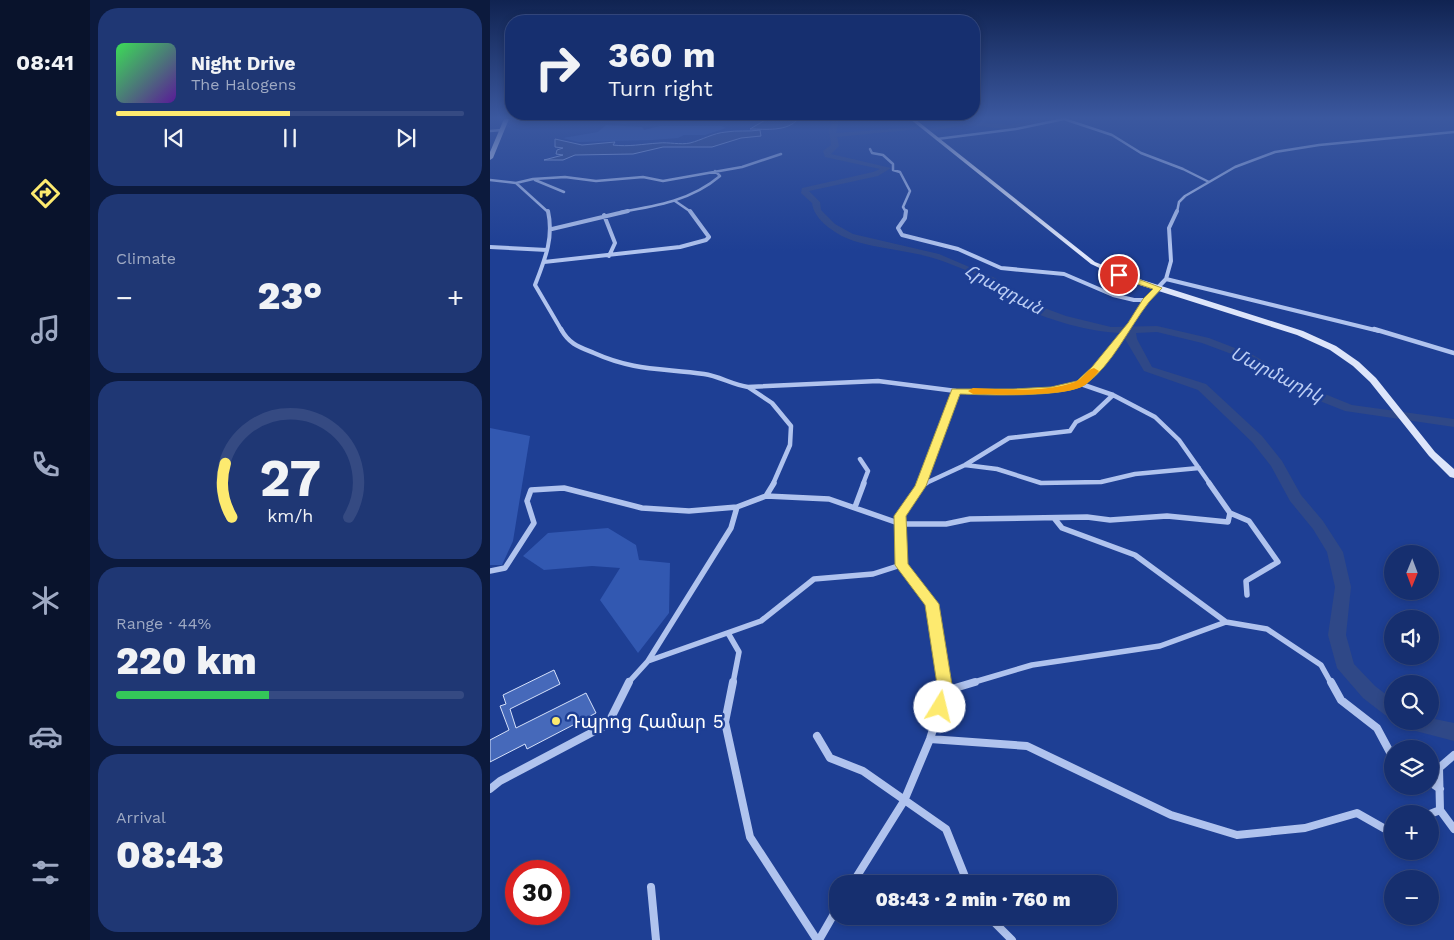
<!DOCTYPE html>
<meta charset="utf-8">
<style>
:root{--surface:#162f6f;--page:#1f3774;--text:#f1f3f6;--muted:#9ea9c3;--line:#354a82;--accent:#fdea6f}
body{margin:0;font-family:"Work Sans","Noto Sans Armenian",sans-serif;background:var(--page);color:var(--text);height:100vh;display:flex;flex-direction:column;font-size:19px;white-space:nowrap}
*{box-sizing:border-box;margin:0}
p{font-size:16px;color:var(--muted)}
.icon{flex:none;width:28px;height:28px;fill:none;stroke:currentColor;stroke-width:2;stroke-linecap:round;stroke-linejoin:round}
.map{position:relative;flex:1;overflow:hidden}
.side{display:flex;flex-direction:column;gap:8px;padding:8px;background:#0c1a3d;width:400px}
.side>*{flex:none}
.banner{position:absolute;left:15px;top:15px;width:475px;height:105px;border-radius:20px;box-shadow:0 2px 8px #0003,0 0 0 1px var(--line);background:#162f6f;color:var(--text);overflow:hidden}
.needle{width:32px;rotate:181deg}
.tools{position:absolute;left:894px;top:545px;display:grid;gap:10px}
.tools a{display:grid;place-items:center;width:55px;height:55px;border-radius:50%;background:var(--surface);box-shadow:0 2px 8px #0003,0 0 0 1px var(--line);font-size:25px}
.speed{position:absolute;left:15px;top:860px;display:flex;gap:10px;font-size:25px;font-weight:700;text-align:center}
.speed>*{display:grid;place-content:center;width:65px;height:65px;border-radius:50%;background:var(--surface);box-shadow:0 2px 8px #0003,0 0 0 1px var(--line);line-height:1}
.speed .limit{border:8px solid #d22;background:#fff;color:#111}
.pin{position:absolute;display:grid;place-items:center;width:42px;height:42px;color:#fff;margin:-21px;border:2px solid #fff;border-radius:50%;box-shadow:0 1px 5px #0007}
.me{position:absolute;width:55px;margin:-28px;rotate:9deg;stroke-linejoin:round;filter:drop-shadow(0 0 4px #0008)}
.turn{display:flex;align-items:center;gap:18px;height:105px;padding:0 20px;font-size:22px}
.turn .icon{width:65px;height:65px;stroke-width:2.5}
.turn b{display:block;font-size:35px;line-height:42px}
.big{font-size:38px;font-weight:800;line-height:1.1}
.side .widget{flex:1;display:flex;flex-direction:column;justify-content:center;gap:8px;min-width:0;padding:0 18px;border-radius:20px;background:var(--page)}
.side .dial{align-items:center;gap:0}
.dial svg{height:130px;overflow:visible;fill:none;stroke:var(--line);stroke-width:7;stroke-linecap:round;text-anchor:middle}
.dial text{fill:var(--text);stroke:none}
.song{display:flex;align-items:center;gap:15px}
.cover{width:60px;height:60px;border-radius:8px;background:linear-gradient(135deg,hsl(130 70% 55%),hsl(270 70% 35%))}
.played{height:5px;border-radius:2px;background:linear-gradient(90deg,var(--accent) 50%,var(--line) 50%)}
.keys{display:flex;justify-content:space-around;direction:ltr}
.heat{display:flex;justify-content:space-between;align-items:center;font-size:28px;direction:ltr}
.charge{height:8px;border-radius:4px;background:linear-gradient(90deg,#34c759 44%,var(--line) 0)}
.trip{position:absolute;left:339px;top:875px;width:288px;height:50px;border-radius:20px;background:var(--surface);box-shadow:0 2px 8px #0003,0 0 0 1px var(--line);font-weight:800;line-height:50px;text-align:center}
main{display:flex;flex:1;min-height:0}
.tabs{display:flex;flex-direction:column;width:90px;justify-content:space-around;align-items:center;background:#09132c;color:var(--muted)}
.tabs .icon{width:35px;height:35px}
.tabs .on{color:var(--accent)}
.tabs b{font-size:22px;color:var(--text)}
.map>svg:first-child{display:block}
.green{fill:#3258b1}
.water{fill:#2f4887;stroke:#a4bbf0}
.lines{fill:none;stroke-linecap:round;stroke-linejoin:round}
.river{fill:#2f4887;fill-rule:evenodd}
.building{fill:#4669ba;stroke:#d6e1fa}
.minor-far4{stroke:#b0c3ee;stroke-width:2.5}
.minor-far3{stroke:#b0c3ee;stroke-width:4}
.minor-far2{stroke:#b0c3ee;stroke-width:4.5}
.minor-far1{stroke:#b0c3ee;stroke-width:5.5}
.minor{stroke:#b0c3ee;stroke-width:8}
.secondary{fill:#dde5fa;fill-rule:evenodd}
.route{fill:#fdea6f;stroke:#a49848}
.slow{fill:#f59e0b}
.poi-dot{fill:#fdea6f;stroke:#1e3f94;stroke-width:2}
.labels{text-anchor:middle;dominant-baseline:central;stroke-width:5;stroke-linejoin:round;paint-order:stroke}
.water-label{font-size:18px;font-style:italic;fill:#bccef5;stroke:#1e3f94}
.near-poi-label{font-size:19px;fill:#fff;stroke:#1e3f94;text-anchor:start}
</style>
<main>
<nav class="tabs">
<b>08:41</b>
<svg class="icon on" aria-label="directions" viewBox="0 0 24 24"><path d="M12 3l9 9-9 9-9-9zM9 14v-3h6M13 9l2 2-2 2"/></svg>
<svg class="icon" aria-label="music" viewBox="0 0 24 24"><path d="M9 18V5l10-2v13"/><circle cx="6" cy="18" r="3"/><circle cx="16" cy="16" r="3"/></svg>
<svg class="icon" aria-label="phone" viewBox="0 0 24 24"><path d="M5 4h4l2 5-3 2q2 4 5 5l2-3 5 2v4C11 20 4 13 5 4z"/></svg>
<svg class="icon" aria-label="climate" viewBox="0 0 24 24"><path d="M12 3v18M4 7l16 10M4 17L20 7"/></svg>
<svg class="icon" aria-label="car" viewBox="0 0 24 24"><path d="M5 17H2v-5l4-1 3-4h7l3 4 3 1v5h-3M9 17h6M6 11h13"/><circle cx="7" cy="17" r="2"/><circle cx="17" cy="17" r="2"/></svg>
<svg class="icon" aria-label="filters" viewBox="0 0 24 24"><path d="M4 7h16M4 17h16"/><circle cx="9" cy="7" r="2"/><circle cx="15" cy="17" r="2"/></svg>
</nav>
<section class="side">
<div class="widget">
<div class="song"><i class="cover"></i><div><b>Night Drive</b><p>The Halogens</p></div></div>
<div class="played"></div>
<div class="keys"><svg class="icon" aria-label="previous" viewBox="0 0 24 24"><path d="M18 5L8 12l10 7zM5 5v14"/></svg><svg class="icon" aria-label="pause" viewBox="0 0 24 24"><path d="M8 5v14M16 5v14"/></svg><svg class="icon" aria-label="next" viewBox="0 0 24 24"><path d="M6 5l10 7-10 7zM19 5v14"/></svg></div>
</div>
<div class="widget"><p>Climate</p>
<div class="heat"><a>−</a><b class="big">23°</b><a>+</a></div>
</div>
<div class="widget dial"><svg viewBox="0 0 100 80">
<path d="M14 69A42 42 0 1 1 86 69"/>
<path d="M14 69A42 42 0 0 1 10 36" stroke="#fdea6f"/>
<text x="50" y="56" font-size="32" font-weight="700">27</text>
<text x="50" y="72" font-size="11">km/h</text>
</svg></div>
<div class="widget"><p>Range · 44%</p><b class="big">220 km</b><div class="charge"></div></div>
<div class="widget"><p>Arrival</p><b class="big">08:43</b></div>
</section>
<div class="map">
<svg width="964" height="940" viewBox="0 0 964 940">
<rect width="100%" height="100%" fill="#1e3f94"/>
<!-- green -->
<path class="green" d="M72 119H183L134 124Z
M116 125 152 127 154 130 170 126H231L236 128 215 135H194L188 138 162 140 88 142 73 138 108 132Z
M0 428 40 436 23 541 12 565H0Z
M118 528 146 545 149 560 180 563 179 613 148 653 110 600 130 568 102 566 54 570 33 556 58 533Z"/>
<!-- water -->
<path class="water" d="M277 119H308C297 132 276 129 260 129Z
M270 130 271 136 251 138 222 147H173L143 154 85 155 73 160H54L73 155 66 154 67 150 73 148 65 147V139L92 145 125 142 123 145C139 147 152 144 169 143 179 142 190 145 200 143 212 140 223 133 236 132 247 130 258 132 270 130Z"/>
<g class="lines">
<!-- river -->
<path class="river" d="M343 119H349L346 133 427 127 430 129 347 137 349 146 341 154 401 168 388 176 319 191 330 202 331 210 345 224 363 234 449 254 505 278 526 295 541 303 576 316 621 327 667 326 719 338 763 355 815 386 862 405 964 419V427L855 411 807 392 755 359 712 343 667 332 646 333 647 339 662 367 716 384 772 436 792 461 811 495 833 521 853 552 861 587 856 635 864 664 885 686 902 699V717L895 715 873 698 847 668 838 635 845 587 837 552 823 529 800 501 781 466 762 442 708 390 654 371 635 339V333C602 334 546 317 519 300 512 295 506 287 499 282 485 273 459 263 443 258 418 250 377 248 354 237 341 230 324 219 322 203L311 193 312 188 383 172 390 169 335 157 333 151 341 145 339 130Z
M549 119H565L519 129 476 125 441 131 438 129 476 121 519 125Z
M940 718 964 723V741L918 729 911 727 909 721H940Z"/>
</g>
<!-- building -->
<path class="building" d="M64 670 70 684 20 709 26 728 96 693 106 713 37 749 35 744 0 762V740L19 730 10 706 16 704 13 695Z"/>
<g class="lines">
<!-- minor-far4 -->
<path class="minor-far4" d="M574 119 622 135 651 153 693 169 719 182
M0 131 12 130
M447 139 526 129 574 119
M380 149 382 153 393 155 403 164V170L410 172 420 191 413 207 416 212
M0 180 26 183 58 212
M45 180 74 192
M26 183 43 179 75 177 106 181 153 177 173 181 252 167 291 154
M185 201 201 212
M131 212C167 206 202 200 230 176L225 171
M687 212 689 202 695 196 745 167 785 152 829 145 964 132"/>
<!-- minor-far3 -->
<path class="minor-far3" d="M58 211C64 238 55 259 45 285L72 331
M416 211 415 218 408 228 412 235 468 249 511 268 574 274 623 295 644 300H656
M114 215 125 243 119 256
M62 229 138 211
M0 247 57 250
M54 262 190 247 216 240 219 237 200 211
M676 279 889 331
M636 331 656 300 676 279 681 261 679 228 687 211"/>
<!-- minor-far2 -->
<path class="minor-far2" d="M71 329C79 344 89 347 104 353 144 371 172 368 214 374 229 376 243 385 258 387L388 381 466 391 523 392 561 390 591 384 623 395 665 417 689 440 720 484
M884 329 964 353
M591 384 606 369 637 329
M258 387 282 403 301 426 300 445 283 484
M370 459 378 471 373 484
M475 465 507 469 551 483 611 482 645 474 709 468
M431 484 466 391
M434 484 475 465 519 438 580 431 586 422 604 413 623 395"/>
<!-- minor-far1 -->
<path class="minor-far1" d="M431 483 410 516 411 565 442 604 454 683
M719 483 740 513 759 521 788 562 756 581 757 595
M430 486 436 483
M276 496 339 499 411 524H456L480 519 597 517 620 520 677 516 738 522 740 513
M365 507 374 483
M564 518 572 528 645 555 736 622
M0 571 15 568 44 523 37 501 41 490 74 488 152 508 199 511 247 507 276 496 284 483
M238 633 249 652 243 683
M158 661 271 621 324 579 383 574 411 565
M138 683 158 661 241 528 247 507
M481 683 542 665 670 646 736 622 777 629 831 665 841 683"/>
<!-- minor -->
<path class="minor" d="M243 682 235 722 260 837 327 940
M841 682 851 700 887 728 902 756
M455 691 485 682
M327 736 340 758 373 771 456 829 478 884
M440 739 537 746 681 815 747 835 815 828 867 813 897 830 902 828
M964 755 949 768 950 810 964 829
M940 782 950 789
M0 789 10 781 118 724 139 682
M940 814 950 810
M362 884 414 801 440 739 455 691 454 682
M161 887 166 940
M498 916 522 940
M329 940 348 907"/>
<!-- secondary -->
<path class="secondary" d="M14 119H19L3 158 0 160V152Z
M420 119H425L605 262 643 277 813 331 846 346 869 362 886 378 945 452 964 469V478L960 477 939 456 880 382 863 366 840 350 807 335 637 281 601 264Z"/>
</g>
<!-- sky -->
<linearGradient id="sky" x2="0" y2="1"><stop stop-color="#102351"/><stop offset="0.47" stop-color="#3b589f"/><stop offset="1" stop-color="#3b589f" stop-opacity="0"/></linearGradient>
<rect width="964" height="251" fill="url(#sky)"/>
<!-- route -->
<path class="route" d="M626 273H632L672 288C668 293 663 297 659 302 638 329 623 364 596 384 577 398 495 395 470 394L436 486 416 516 418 564 449 604 463 691 456 712 450 714 445 712 443 707 448 691 435 605 405 565 404 516 425 486 462 389H523L561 387 587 381 602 367 638 323 653 299 663 289 626 277Z"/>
<!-- slow -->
<path class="slow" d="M604 368 609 371C605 376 600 381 595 385 578 397 506 395 483 394L478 391 483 388C516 389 554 393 585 382 593 379 596 370 604 368Z"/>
<!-- markers -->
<circle class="poi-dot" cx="66" cy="721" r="5"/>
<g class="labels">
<!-- water labels -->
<g class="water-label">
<text transform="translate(514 289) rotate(28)">Հրազդան</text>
<text transform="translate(787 374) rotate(27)">Մարմարիկ</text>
</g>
<!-- near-poi labels -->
<g class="near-poi-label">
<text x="76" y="721">Դպրոց Համար 5</text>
</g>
</g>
</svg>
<div class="tools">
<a><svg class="needle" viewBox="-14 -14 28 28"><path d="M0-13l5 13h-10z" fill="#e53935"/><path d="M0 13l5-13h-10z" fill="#9ea9c3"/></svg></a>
<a><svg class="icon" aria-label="sound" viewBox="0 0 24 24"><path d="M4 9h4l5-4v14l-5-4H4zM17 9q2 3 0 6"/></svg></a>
<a><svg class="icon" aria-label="search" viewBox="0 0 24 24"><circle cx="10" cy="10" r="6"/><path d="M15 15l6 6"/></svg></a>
<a><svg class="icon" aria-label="layers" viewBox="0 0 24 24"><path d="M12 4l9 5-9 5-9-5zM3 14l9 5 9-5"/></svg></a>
<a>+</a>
<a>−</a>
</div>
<div class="speed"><div class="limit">30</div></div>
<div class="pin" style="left:629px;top:275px;background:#d93025"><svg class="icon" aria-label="arrive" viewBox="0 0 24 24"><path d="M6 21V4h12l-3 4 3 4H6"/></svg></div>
<svg class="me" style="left:450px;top:707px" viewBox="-20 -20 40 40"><circle r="19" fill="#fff"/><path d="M0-13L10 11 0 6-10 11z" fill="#fdea6f"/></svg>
<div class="trip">08:43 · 2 min · 760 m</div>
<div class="banner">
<div class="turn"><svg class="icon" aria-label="right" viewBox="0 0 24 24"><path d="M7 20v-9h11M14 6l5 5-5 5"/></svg><div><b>360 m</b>Turn right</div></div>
</div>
</div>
</main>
